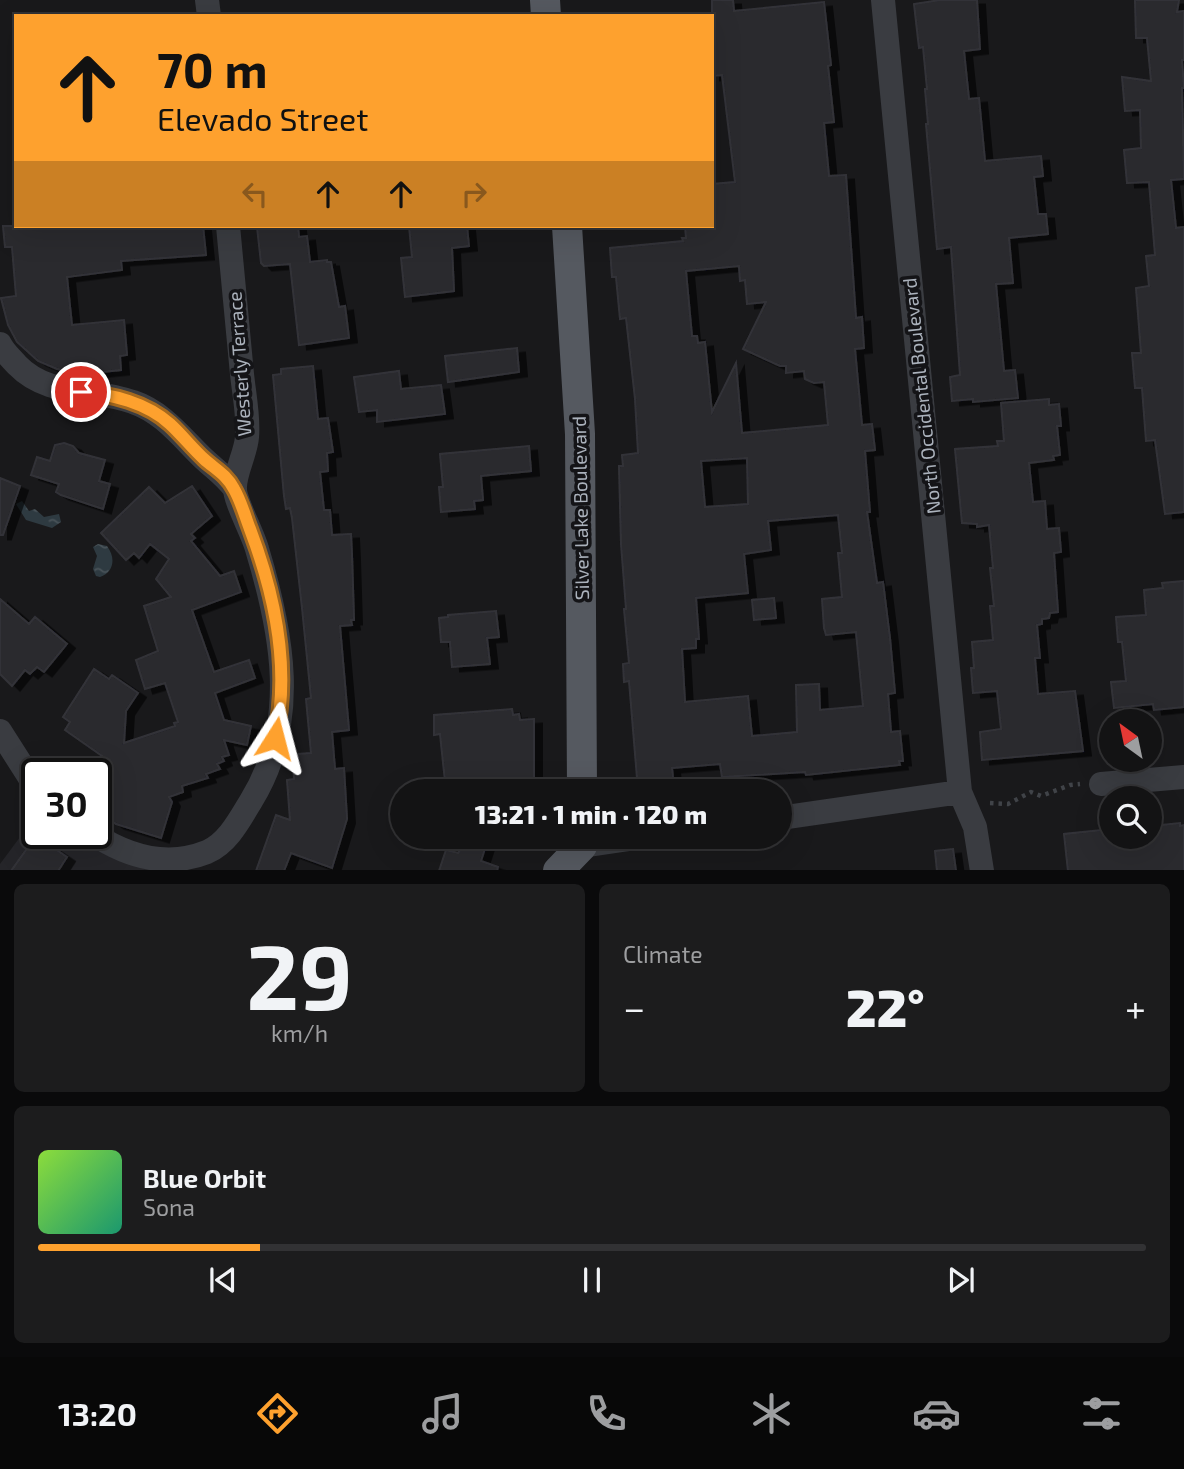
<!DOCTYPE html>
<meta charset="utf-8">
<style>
:root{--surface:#131314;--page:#1c1c1d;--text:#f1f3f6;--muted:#9d9ea0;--line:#323234;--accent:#fea12e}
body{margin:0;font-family:"Exo 2",sans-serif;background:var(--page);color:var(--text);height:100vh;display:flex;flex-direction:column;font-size:26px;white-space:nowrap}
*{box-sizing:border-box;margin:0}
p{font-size:23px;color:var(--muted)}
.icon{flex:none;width:38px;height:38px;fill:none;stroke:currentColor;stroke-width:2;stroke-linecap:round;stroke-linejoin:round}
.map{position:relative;height:870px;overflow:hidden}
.details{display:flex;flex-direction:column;gap:14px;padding:14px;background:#0a0a0b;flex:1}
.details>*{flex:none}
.top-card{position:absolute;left:14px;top:14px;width:700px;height:214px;border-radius:0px;box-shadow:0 7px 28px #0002,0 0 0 2px var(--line);background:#fea12e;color:#111;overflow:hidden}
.needle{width:46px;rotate:327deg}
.fabs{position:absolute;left:1099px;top:709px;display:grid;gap:14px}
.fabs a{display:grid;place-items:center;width:63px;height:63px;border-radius:50%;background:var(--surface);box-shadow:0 7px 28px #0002,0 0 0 2px var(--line);font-size:35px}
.speed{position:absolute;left:21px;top:758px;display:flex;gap:14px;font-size:35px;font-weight:700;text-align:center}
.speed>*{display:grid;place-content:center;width:91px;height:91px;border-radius:50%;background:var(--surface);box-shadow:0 7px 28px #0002,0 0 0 2px var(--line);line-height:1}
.speed .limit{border:4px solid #111;border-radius:10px;background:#fff;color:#111}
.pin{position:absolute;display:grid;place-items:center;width:60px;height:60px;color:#fff;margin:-30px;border:4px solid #fff;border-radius:50%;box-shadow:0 2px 7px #0007}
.me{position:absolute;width:77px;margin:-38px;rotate:9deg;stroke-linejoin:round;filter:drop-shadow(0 0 5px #0008)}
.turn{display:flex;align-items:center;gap:24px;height:147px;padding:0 28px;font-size:32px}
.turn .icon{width:91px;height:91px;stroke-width:2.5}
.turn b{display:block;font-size:49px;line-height:60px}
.lanes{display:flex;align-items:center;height:66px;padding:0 28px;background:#0003;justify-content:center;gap:35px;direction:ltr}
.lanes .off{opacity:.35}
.big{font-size:52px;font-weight:800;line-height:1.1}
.details .card{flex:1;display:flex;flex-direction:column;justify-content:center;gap:10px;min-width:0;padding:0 24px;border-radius:10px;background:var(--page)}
.details .dial{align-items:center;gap:0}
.dial b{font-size:91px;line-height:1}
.song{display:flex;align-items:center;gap:21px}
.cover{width:84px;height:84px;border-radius:10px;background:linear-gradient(135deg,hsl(90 70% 55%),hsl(160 70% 35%))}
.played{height:7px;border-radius:4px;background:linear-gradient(90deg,var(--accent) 20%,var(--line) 20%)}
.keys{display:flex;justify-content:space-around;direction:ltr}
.heat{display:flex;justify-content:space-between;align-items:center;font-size:38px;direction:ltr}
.details .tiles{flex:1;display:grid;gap:14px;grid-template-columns:1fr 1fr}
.card:last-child{grid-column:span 2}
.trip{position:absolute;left:390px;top:779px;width:402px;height:70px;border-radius:35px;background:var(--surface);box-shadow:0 7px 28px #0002,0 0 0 2px var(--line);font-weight:800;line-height:70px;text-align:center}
.tabs{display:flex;height:112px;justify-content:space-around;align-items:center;background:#080808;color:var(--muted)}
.tabs .icon{width:49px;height:49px}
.tabs .on{color:var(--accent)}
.tabs b{font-size:32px;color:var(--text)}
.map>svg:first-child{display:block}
.built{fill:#252529}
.water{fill:url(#water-ripples)}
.building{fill:#29292d;stroke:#333338;stroke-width:2;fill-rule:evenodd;filter:url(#shadow)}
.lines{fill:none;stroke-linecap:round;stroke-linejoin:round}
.path{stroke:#404348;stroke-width:4.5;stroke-dasharray:3.5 5;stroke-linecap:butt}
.minor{stroke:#3a3c41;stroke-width:24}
.major{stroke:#555960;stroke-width:30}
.route-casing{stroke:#a5691e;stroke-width:18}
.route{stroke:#fea12e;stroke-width:12}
.labels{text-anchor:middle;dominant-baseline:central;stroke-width:7;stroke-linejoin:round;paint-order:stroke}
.street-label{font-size:19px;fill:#abb2bc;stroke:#141417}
</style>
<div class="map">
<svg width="1184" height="871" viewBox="0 0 1184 871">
<defs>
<pattern id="water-ripples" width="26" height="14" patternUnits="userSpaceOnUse" patternTransform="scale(1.75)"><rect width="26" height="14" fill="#2e3a41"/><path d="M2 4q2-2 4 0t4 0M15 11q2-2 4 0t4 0" fill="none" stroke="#4a545a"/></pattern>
<filter id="shadow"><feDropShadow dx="8" dy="4.5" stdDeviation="0" flood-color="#0009"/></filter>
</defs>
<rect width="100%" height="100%" fill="#19191b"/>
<!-- built -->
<path class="built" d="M26 829 37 833 183 870 0 871V864Z"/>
<!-- water -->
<path class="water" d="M22 501 29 511 35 509 44 517 59 514 61 522 52 528 26 520 16 504Z
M98 544 107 546C116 558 114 572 100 577L96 576 93 569 97 556 93 547Z"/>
<!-- building -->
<path class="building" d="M712 0H733L734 11 824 2 831 65 828 66 834 122 824 123 829 176 846 175 856 318 862 317 864 348 855 349 862 425 872 424 875 450 865 451 870 512H867L877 583 883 582 890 638 895 693 888 694 891 732 900 731 903 761H899L900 765 806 775 805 772 722 777 720 764 672 768 674 787 638 790 629 681 624 682 623 664 629 663 624 609H626L621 544 619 466H623L622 455 638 453 635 399 626 318 620 319 616 277H612L610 248 683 241 682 238H686L685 226H712V184L735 182 722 75 712 76ZM739 266 740 281 745 280 747 304 766 302 743 349 780 366H786V373L804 371 805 379 814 383 824 382 828 425 742 433 736 363 712 412 705 342 698 343 697 336H692L686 271ZM747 458 748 504 705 507 701 461ZM838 515 842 553H838L842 597 822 599 824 628 826 635 856 632 863 706 820 710 819 684 796 685 797 732 752 736 748 696 685 702 682 649 696 648V639H699L696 598 748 593 744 554 771 550 768 521Z
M940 0H977L980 49 964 51 969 99 979 98 985 161 1041 156 1043 176 1034 177 1038 214H1046L1048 234 1009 238 1013 283 996 284 1004 371 1015 370 1018 398 973 402V399L952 401 950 377 960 375 951 247 937 249 926 124H928L925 89H927L923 47 919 48 914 4Z
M1135 0H1179L1177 12 1184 11V60H1182L1184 88H1182L1184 179 1171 180 1176 228 1184 227V512L1165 514 1155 440 1146 441 1142 388H1135L1132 353H1141L1136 288 1149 286 1146 256 1155 255 1149 182 1127 183 1124 150 1141 148 1140 110 1125 111 1122 77 1151 81 1147 38H1136Z
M3 226H203L206 255 121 261 122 270 67 277 72 325 124 320 127 355 120 356 121 370 82 374 57 369 38 361 17 342 8 325 1 298 16 296 12 247H5Z
M271 226H298L299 237 307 236 310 262 327 260V262H331L339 307 345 306 349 338 299 345 290 264 264 266 261 263 257 227Z
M409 226H467L469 246 452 248 454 291 405 297 401 258 412 257Z
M517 348 519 372 448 382 445 356Z
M313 366 318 419 328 418 333 452 327 453 328 471 320 472 324 510H330L332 535 351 534 352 555 354 620H351L352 625 340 626 349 730 332 732 335 769 344 768 347 819 332 868 291 853 284 871H256L276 815 290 820 287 780 294 779 293 762H298V754L311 753 306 699 311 698 302 608 292 518 290 508 286 509 284 496 273 375 281 374V369Z
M399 371 401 389 441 385 445 414 377 422V410L359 412 354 377Z
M1049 399V405L1059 404 1061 426H1057L1060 455 1053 456 1054 460 1029 463 1033 502 1045 501 1047 529 1059 528 1061 552 1054 553 1058 612 1050 613 1049 618 1042 619V624L1037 625 1040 658H1035L1038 694 1075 691 1083 751 982 760 980 732 1001 729 997 691 973 693 971 668H974L972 642 993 640 990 606H994L990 568H993L989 525 977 527V524L962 523 955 449 998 446 997 441H1004L1001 403Z
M64 443 73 446 79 453 105 460 99 481 110 484 103 509 61 495 56 492 59 484 31 475 37 457 50 461 55 445Z
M529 446 531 471 481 476 483 500 474 501 475 509 441 512 439 487H443L440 454Z
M0 478 20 486 3 535H0Z
M192 486 212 516 191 534 195 538 191 541 220 576 234 571 241 592 192 610 214 672 249 660 255 678 215 693 224 720 251 726 247 745 224 740 229 755 222 757 224 761 217 764 220 769 206 774 208 778 182 786 183 792 169 797 172 802 161 838 116 824 96 810V764L102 756 65 730 70 722 63 717 94 669 109 679 112 675 138 693 126 711 124 743 175 726 174 723 178 722 165 683 145 689 136 660 158 651 144 606 171 597 156 579 169 559 150 544 139 558 134 553 126 560 101 533 149 487 165 503Z
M1184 581V707L1154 710 1153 704 1114 708 1111 682 1126 681 1122 642H1118L1116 617 1146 615 1144 590 1163 588 1162 583Z
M774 598 776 618 754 620 752 600Z
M0 599 29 624 35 617 67 644 44 672 37 667 30 674 25 670 12 686 0 674Z
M496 611 499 637 487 638 490 664 452 667 450 642H441L439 618 448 617V615Z
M512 709 513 715 519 714 520 720 534 719V791H446L440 734 434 735V715Z
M1180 823V826L1184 825V871H1068L1064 834 1111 829V836H1150L1152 826Z
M36 836 67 857 58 871H11Z
M472 836H489L481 861 498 867 497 871H439L446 850 458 853Z
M953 849 956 871H937L935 851Z"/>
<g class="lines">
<!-- path -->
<path class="path" d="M990 803 1008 804 1031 792 1041 796 1070 785 1080 784"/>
<!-- minor -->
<path class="minor" d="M207 0 209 16
M883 0 960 792 975 827 982 871
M0 344C4 352 11 358 17 365 49 398 92 387 133 402 163 412 182 438 204 459 217 471 223 474 235 489
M0 731 30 778 37 785
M1101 784 1184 777
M780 818 960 792
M92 833C128 857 167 868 207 852 228 843 240 819 251 801 300 722 282 632 257 549 253 534 235 501 235 489 234 474 246 453 247 437 249 417 244 394 242 374 237 325 233 275 228 226
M582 846 650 836"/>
<!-- major -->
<path class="major" d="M545 0 546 16
M567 226 580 434 582 791
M558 871 582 846"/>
</g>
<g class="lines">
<!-- route casing -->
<g class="route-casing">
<path id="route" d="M81 392C112 394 147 403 170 424 182 435 192 448 204 459 215 469 227 475 234 489 241 501 245 516 250 529 275 595 291 668 275 738"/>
</g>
<!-- route -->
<use href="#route" class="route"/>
</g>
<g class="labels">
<!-- street labels -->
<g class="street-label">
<text transform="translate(239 364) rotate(-94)">Westerly Terrace</text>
<text transform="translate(921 396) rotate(-96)">North Occidental Boulevard</text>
<text transform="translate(580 508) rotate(-91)">Silver Lake Boulevard</text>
</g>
</g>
</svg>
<div class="fabs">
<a><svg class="needle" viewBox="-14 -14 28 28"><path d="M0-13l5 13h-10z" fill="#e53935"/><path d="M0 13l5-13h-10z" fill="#9d9ea0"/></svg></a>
<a><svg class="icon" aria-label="search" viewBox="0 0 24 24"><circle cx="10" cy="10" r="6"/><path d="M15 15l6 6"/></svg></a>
</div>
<div class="speed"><div class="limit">30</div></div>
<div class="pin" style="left:81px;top:392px;background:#d93025"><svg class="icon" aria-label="arrive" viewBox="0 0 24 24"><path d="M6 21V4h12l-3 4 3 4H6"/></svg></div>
<svg class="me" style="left:275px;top:738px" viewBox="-20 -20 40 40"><path d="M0-17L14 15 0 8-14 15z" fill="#fea12e" stroke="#fff" stroke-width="4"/></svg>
<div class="trip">13:21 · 1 min · 120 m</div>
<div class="top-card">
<div class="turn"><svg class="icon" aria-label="ahead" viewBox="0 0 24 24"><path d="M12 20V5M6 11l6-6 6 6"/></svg><div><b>70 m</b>Elevado Street</div></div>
<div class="lanes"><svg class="icon off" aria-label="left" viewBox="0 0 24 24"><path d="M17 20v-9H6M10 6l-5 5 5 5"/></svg><svg class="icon" aria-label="ahead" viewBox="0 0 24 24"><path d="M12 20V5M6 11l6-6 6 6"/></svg><svg class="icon" aria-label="ahead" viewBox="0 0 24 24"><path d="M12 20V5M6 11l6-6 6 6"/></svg><svg class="icon off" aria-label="right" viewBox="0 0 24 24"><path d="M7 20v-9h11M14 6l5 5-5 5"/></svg></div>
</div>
</div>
<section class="details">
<div class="tiles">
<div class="card dial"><b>29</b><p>km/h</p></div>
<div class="card"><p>Climate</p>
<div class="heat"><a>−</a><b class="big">22°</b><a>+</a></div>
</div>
<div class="card">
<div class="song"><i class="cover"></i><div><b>Blue Orbit</b><p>Sona</p></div></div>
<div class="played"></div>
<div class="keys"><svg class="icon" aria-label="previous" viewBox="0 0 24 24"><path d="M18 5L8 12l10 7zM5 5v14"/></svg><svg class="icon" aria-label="pause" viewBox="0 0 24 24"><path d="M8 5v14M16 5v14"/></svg><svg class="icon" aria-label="next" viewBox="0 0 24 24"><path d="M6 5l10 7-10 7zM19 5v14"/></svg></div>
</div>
</div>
</section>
<nav class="tabs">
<b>13:20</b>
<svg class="icon on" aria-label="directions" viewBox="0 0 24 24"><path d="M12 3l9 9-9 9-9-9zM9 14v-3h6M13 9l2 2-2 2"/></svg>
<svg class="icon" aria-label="music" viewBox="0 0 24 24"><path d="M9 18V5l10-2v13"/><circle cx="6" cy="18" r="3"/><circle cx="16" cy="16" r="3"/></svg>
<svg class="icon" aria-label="phone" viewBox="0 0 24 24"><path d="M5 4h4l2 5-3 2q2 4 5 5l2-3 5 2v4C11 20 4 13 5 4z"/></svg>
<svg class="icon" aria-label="climate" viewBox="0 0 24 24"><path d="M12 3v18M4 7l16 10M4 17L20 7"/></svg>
<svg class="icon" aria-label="car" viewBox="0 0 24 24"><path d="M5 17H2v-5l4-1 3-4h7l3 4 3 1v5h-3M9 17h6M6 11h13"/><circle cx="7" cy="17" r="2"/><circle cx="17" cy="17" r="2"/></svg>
<svg class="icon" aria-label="filters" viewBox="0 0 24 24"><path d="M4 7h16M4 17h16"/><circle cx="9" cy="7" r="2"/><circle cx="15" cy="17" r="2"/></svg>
</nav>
